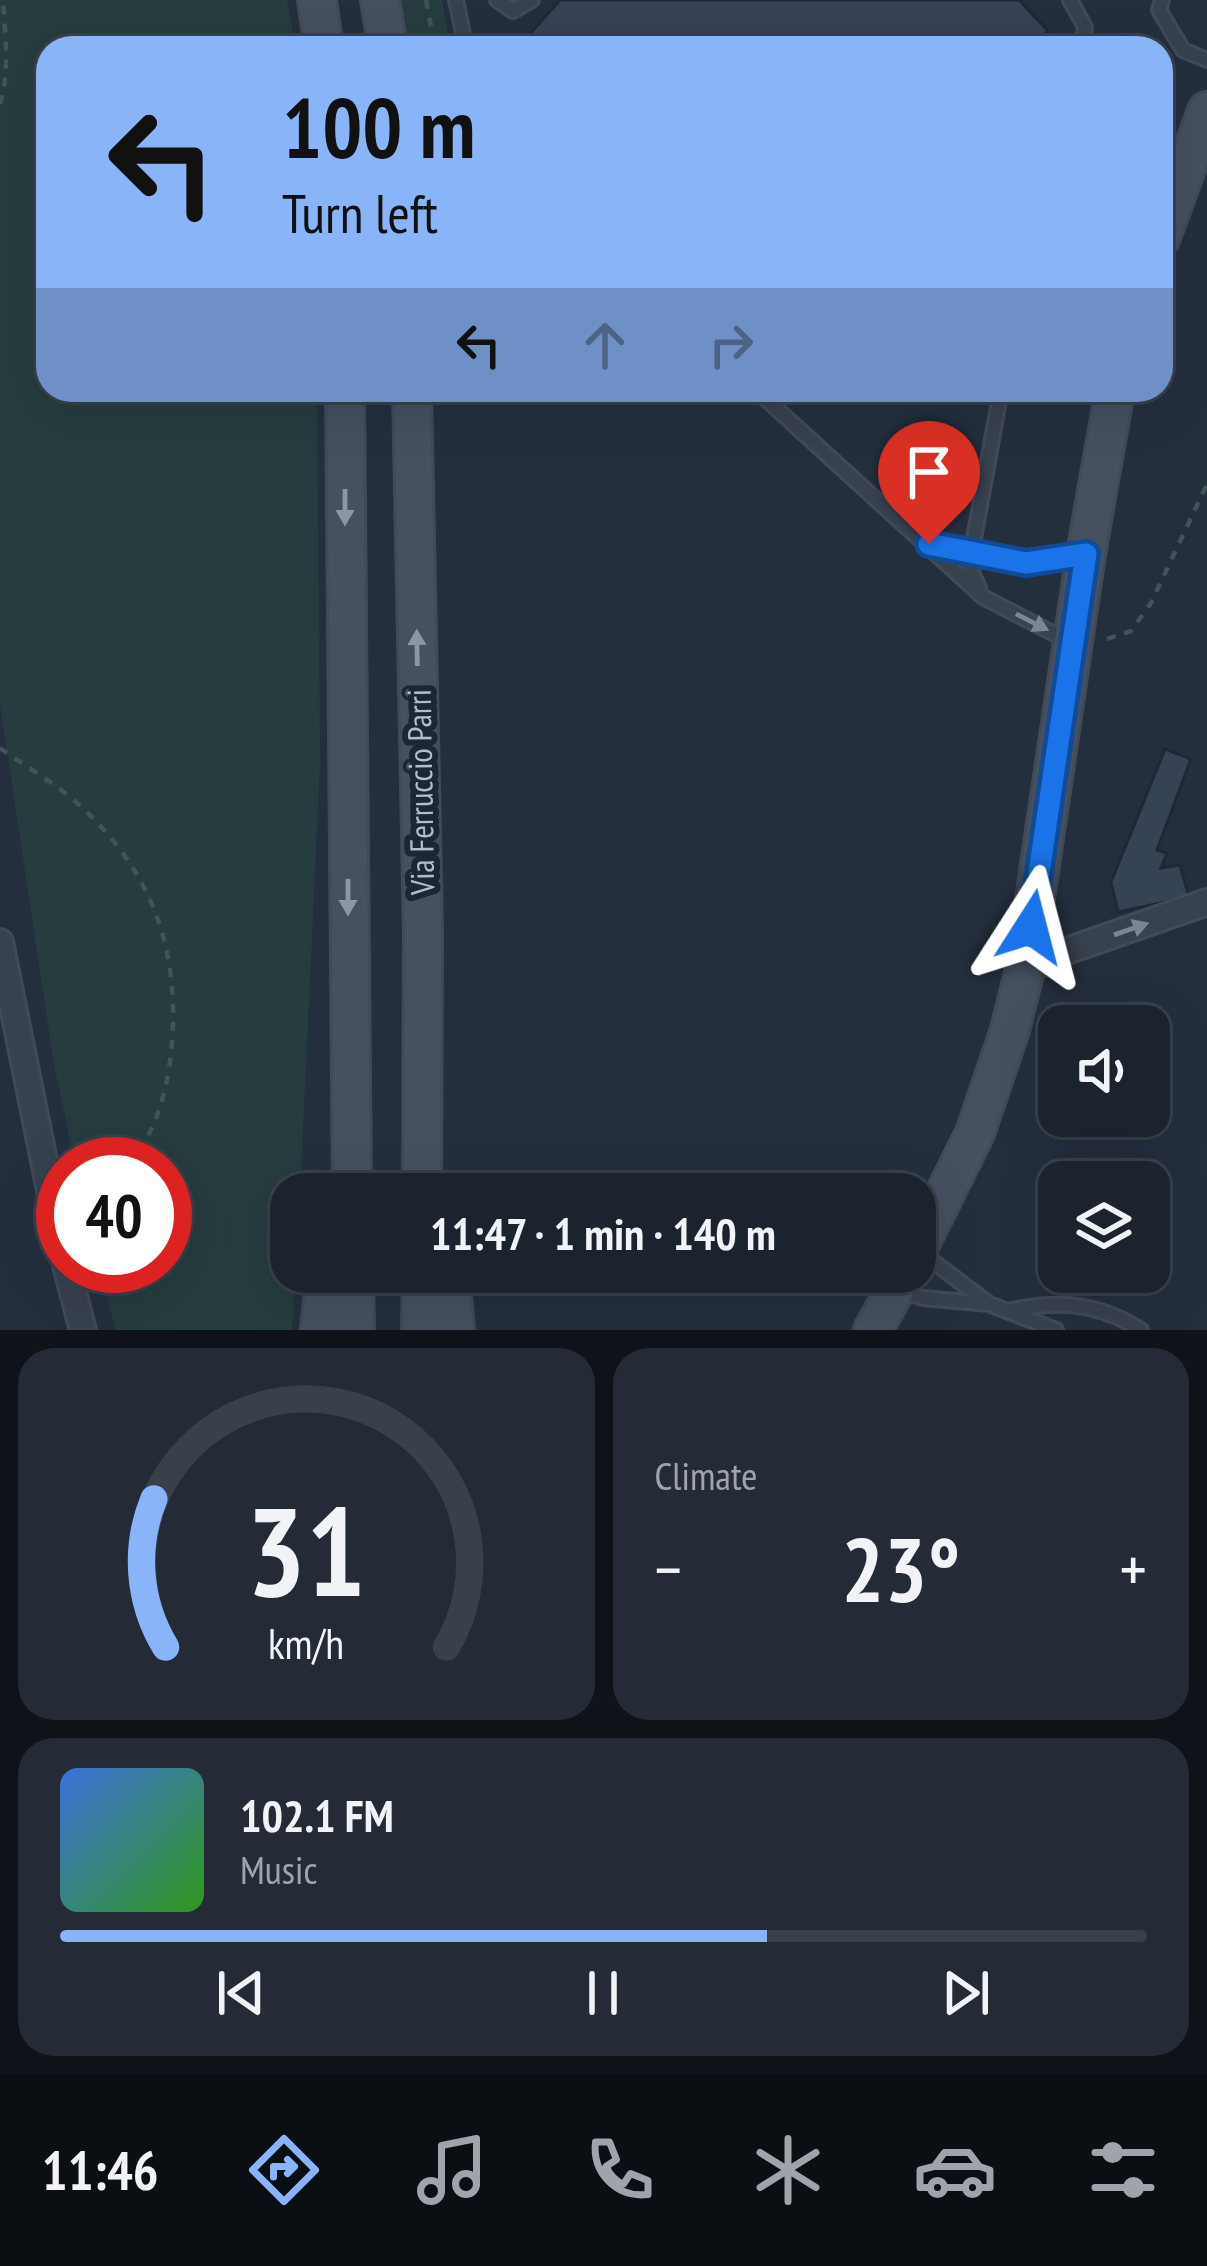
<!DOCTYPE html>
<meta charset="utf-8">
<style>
:root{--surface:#1b232e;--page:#242b36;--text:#f1f3f6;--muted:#a0a4aa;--line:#39404a;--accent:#8ab4f8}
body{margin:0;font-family:"PT Sans Narrow",sans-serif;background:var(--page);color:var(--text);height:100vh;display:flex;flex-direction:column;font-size:45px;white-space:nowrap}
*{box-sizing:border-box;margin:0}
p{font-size:39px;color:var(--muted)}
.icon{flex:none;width:66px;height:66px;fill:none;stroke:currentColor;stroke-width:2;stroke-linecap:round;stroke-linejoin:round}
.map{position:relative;height:1330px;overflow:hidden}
.details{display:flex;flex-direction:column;gap:18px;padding:18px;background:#0f1319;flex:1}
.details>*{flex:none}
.guide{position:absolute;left:36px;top:36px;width:1137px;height:366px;border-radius:36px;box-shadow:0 12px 48px #0002,0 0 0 3px var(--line);background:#8ab4f8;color:#111;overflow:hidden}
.controls{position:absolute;left:1038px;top:1005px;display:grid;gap:24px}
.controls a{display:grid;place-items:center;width:132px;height:132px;border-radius:24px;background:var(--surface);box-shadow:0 12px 48px #0002,0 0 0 3px var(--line);font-size:60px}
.speed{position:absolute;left:36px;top:1137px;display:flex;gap:24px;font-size:60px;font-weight:700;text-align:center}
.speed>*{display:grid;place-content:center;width:156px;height:156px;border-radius:50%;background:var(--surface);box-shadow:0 12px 48px #0002,0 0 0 3px var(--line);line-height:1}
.speed .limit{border:18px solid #d22;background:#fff;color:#111}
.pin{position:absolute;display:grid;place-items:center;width:102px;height:102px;color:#fff;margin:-123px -51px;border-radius:50% 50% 50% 0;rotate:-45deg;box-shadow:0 0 12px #0007}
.pin .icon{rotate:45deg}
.me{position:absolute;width:132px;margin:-66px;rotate:9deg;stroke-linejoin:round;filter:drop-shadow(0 0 9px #0008)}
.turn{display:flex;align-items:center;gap:42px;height:252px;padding:0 48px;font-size:54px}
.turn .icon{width:156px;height:156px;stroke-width:2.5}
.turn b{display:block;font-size:84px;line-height:102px}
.lanes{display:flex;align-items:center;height:114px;padding:0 48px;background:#0003;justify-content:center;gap:60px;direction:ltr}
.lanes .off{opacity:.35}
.big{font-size:90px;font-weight:700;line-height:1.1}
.details .card{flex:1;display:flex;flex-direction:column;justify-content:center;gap:18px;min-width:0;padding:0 42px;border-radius:36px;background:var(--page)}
.details .dial{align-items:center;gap:0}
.dial svg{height:312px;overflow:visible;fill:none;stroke:var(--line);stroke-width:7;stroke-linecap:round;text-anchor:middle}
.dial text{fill:var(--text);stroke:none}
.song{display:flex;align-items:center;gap:36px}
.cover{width:144px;height:144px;border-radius:18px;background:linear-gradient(135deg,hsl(220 70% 55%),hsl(110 70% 35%))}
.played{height:12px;border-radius:6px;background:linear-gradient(90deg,var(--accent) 65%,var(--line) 65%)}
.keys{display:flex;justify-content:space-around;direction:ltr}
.heat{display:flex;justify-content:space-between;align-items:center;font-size:66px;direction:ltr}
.details .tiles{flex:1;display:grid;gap:18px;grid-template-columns:1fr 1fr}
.card:last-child{grid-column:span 2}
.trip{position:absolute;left:270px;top:1173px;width:666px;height:120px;border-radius:36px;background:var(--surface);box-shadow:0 12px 48px #0002,0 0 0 3px var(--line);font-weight:700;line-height:120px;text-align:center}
.tab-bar{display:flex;height:192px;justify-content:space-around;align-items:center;background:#0b0e12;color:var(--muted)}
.tab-bar .icon{width:84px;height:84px}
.tab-bar .on{color:var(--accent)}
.tab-bar b{font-size:54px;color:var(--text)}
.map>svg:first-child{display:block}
.green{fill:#263c3f}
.building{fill:#364354;stroke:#1f2835;stroke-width:3}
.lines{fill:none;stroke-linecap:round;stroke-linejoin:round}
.lane-casing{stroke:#414a57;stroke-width:18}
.street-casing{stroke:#414a57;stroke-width:30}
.secondary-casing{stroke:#414a57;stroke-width:42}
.path{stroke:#3f5557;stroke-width:4.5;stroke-dasharray:9 9;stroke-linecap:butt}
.lane{stroke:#38414e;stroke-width:12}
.street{stroke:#38414e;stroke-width:24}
.secondary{stroke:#465061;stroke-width:36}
.oneway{fill:#8e96a5}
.oneway2{fill:#7c8592}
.route-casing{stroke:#114b97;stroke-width:30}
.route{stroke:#1a73e8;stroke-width:21}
.labels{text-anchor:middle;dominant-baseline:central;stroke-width:12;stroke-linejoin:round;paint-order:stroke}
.street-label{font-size:33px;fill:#b4bcc9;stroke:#1d2633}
</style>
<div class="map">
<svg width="1207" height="1330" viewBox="0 0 1207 1330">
<rect width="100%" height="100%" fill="#242f3e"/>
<!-- green -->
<path class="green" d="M0 0H287L295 48H48V390H317L320 764 300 1194H291V1272H296L292 1330H116L98 1266H165V1164H75L54 1065 0 704Z
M398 0H442L450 48H406Z"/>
<!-- building -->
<path class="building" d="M560 0H1019L1048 31 1043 36 1048 41 1042 48H540L528 36Z
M1165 749 1191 759 1157 850 1167 853 1161 868 1180 865 1189 897 1118 912 1111 882Z"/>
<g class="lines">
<!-- lane casing -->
<g class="lane-casing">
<path id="lane" d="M456 0 466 48
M497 0 513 11 532 0
M1070 0 1085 27 1082 48
M1162 0 1159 10 1183 50 1207 60
M756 390 983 597 1066 640
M929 544 1026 563 1079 555
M979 588 969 566 1001 390
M923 1254 988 1303
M902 1291 923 1298 989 1304 1056 1330
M1012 1310C1059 1300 1099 1303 1141 1330"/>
</g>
<!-- street casing -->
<g class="street-casing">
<path id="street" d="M0 942 63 1255
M1024 973 1055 955 1207 902
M66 1266 83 1330"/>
</g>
<!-- secondary casing -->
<g class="secondary-casing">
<path id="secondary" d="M317 0 324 48
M380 0 388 48
M1161 237 1207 111
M345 390 352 1194
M412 390 423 933 422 1194
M915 1254 975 1133 1010 1030 1024 973 1086 554 1115 390
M354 1272 355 1330
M450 1272 455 1330
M320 1330 326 1272
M421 1330 422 1272
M873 1330 905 1272"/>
</g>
<!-- path -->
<path class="path" d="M426 0 435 48
M1161 95 1167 97
M0 104C10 71 5 34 3 0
M1107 639 1131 631 1151 603 1207 484
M0 748C25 766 53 782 76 802 145 864 175 934 173 1024 171 1076 162 1122 130 1164"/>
<!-- lane -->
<use href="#lane" class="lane"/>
<!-- street -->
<use href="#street" class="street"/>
<!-- secondary -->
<use href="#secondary" class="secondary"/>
</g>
<!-- one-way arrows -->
<defs><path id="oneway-solid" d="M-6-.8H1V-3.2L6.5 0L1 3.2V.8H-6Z" transform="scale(3)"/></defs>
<g class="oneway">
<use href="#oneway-solid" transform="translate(345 507) rotate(90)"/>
<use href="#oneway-solid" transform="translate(417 648) rotate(-91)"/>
<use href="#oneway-solid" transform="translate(348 897) rotate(90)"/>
</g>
<g class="oneway2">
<use href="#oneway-solid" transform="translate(1032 622) rotate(27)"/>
<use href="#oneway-solid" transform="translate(1131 929) rotate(-19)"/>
</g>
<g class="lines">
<!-- route casing -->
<g class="route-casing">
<path id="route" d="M929 544 1026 563 1086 554 1031 927"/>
</g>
<!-- route -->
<use href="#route" class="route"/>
</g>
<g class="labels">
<!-- street labels -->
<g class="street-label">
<text transform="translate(420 792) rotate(-91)">Via Ferruccio Parri</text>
</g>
</g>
</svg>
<div class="controls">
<a><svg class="icon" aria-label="sound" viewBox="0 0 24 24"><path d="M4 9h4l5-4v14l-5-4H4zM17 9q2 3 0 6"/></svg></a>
<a><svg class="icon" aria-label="layers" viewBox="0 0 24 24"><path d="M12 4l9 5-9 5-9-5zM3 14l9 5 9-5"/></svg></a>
</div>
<div class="speed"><div class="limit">40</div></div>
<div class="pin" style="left:929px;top:544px;background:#d93025"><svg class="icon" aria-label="arrive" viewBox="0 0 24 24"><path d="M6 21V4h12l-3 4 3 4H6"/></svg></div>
<svg class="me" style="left:1031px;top:927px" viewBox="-20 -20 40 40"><path d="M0-17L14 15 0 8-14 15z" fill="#1a73e8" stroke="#fff" stroke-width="4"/></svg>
<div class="trip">11:47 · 1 min · 140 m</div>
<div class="guide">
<div class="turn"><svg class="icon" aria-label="left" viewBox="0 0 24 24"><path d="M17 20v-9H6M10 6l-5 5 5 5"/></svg><div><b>100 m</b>Turn left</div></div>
<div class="lanes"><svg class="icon" aria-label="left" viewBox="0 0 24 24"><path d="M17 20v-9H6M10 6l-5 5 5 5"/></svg><svg class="icon off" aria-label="ahead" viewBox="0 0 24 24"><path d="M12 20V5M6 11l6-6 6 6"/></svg><svg class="icon off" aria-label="right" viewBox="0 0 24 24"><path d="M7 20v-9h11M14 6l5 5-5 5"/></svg></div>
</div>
</div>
<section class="details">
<div class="tiles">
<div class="card dial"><svg viewBox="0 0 100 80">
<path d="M14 69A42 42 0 1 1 86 69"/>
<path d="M14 69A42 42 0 0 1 11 31" stroke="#8ab4f8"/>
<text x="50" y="56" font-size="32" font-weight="700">31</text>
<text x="50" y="72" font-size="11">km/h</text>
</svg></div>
<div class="card"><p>Climate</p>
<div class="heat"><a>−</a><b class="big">23°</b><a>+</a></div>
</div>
<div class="card">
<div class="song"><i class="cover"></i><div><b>102.1 FM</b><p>Music</p></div></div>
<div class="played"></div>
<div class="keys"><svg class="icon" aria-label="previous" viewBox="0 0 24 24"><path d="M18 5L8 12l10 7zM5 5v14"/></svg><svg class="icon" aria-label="pause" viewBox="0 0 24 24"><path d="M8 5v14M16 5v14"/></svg><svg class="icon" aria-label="next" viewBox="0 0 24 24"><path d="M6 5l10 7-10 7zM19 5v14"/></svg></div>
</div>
</div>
</section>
<nav class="tab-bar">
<b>11:46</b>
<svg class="icon on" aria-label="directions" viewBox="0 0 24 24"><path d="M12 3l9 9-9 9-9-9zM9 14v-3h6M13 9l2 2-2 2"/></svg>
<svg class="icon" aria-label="music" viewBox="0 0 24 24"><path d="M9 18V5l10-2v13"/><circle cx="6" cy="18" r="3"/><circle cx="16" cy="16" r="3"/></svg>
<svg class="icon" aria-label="phone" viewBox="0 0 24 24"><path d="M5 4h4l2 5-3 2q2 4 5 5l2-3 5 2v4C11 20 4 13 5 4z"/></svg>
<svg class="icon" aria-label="climate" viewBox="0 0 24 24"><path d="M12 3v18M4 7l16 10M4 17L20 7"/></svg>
<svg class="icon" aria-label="car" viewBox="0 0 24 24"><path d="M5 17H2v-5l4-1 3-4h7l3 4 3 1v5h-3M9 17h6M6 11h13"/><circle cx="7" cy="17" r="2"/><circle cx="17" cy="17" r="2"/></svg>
<svg class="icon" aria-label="filters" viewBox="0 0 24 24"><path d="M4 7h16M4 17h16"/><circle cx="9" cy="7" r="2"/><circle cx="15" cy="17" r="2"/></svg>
</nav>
